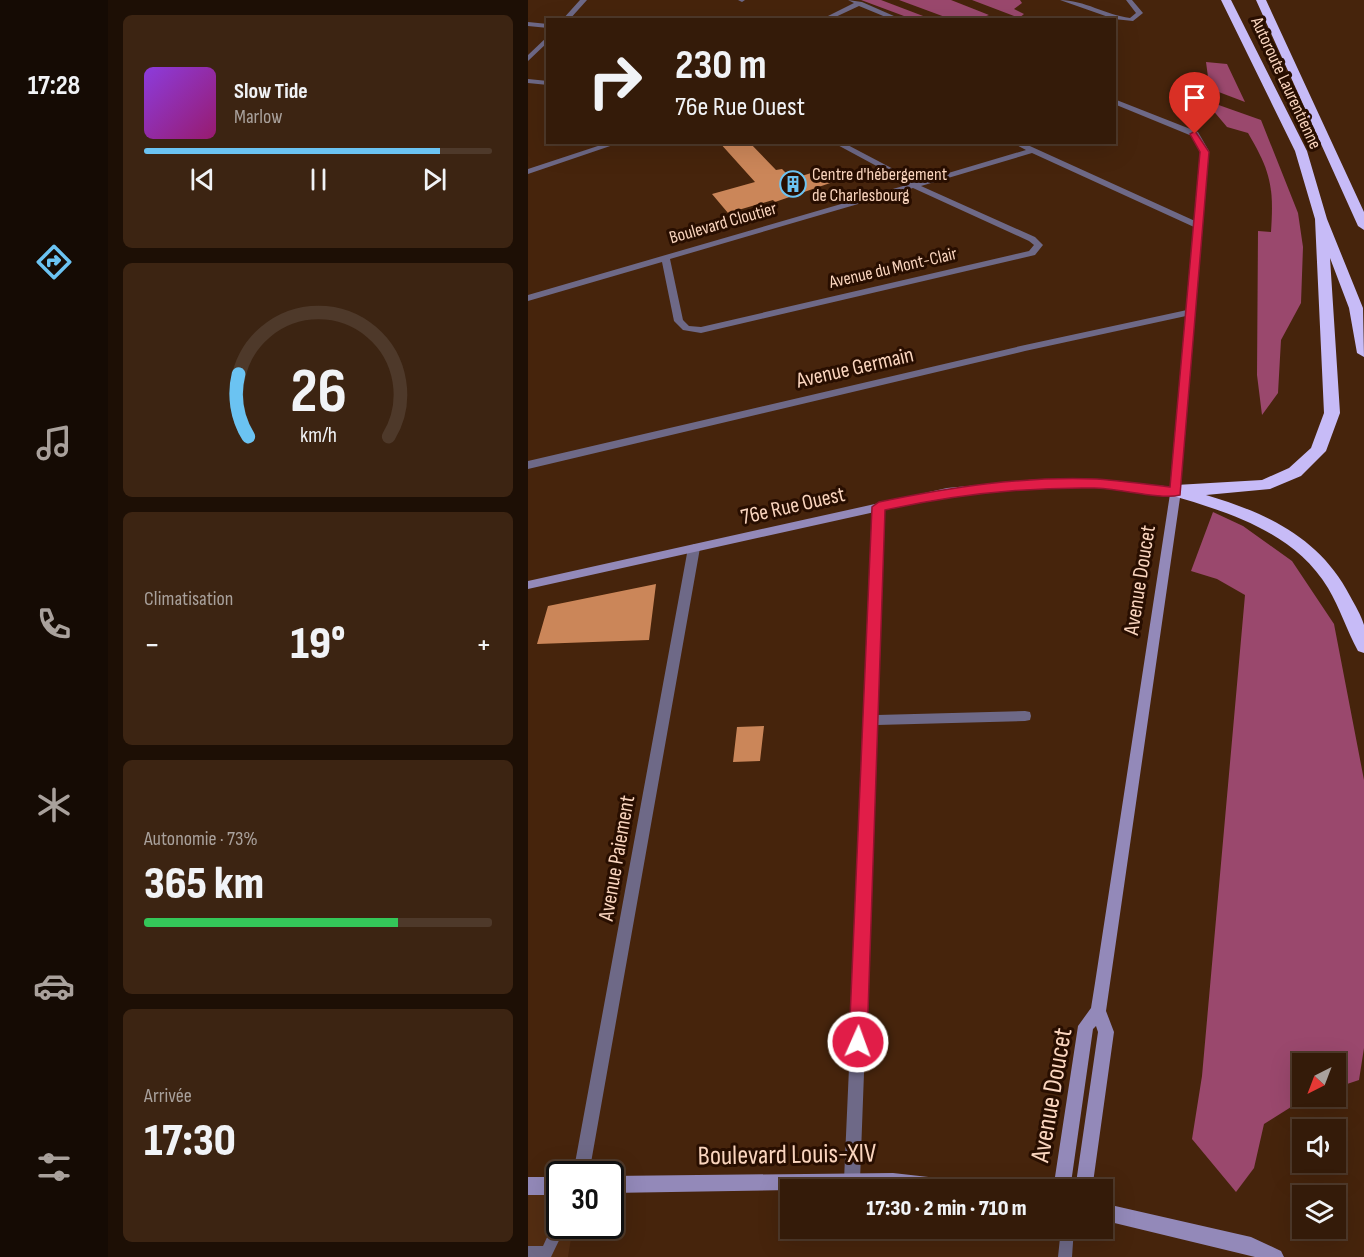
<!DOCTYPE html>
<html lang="fr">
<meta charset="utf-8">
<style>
:root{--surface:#341b09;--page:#3c2412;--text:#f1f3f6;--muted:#a9a19c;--line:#4e392a;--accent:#6bc3f2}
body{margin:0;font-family:"Sofia Sans Condensed",sans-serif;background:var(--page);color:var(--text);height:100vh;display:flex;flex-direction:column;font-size:22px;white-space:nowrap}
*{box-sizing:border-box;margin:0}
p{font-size:20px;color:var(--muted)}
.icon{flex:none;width:33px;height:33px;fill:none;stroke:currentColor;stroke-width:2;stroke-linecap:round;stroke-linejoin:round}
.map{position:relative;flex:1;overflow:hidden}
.drawer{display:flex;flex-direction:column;gap:15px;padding:15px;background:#1d0f05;width:420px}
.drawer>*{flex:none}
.top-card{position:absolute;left:18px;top:18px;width:570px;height:126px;border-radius:0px;box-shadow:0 6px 24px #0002,0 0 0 2px var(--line);background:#341b09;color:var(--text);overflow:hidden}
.needle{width:39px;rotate:222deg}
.buttons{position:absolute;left:764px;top:1053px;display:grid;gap:12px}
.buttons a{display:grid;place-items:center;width:54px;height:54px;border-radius:0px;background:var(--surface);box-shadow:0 6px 24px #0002,0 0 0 2px var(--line);font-size:30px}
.speed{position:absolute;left:18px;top:1161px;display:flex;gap:12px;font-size:30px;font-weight:700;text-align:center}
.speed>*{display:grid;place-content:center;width:78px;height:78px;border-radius:50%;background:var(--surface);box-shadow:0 6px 24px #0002,0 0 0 2px var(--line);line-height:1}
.speed .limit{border:3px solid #111;border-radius:9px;background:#fff;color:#111}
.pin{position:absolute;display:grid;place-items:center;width:51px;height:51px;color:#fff;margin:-62px -26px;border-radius:50% 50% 50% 0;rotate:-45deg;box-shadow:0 0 6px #0007}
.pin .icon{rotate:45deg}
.me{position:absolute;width:66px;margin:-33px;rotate:2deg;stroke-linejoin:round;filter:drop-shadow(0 0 4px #0008)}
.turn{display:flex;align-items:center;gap:21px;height:126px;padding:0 30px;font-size:27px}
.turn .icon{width:78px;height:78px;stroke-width:2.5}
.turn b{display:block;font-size:42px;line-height:51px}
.big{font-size:45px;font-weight:800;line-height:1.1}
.drawer .tile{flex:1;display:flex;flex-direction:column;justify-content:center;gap:9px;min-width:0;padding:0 21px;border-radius:9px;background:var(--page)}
.drawer .dial{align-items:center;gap:0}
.dial svg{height:156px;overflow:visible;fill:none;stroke:var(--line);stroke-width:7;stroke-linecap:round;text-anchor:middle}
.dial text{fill:var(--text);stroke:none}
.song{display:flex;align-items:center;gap:18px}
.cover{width:72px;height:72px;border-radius:9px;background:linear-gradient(135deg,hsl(270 70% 55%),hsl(320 70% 35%))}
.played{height:6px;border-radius:3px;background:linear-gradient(90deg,var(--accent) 85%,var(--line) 85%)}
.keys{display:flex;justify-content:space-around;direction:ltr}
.heat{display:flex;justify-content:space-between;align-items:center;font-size:33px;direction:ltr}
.charge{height:9px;border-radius:4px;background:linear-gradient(90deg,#34c759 73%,var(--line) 0)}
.trip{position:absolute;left:252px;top:1179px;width:333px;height:60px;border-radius:0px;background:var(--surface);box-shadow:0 6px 24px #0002,0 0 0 2px var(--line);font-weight:800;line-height:60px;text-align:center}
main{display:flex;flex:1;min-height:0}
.dock{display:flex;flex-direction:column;width:108px;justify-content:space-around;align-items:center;background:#150b04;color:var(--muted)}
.dock .icon{width:42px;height:42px}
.dock .current{color:var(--accent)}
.dock b{font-size:27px;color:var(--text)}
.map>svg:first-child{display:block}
.built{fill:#532d12}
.forest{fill:#9a486d}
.building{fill:#cb8659}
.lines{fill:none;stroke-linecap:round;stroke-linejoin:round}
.lane{fill:#6e6987;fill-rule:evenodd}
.street{fill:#6e6987;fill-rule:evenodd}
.secondary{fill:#9389b9;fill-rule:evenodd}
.highway{fill:#c7bbf7;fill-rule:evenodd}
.route{fill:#e11d48;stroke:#92132f;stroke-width:1.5}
.labels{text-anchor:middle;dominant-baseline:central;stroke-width:6;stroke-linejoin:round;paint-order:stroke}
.far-street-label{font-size:18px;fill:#fad5be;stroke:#280e00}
.far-poi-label{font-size:18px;fill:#fad5be;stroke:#280e00;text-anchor:start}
.street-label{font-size:22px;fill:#fad5be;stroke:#280e00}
.near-street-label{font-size:27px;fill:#fad5be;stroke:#280e00}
</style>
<main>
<nav class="dock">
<b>17:28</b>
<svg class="icon current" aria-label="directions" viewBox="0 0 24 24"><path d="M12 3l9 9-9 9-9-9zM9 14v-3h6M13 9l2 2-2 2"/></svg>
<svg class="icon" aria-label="music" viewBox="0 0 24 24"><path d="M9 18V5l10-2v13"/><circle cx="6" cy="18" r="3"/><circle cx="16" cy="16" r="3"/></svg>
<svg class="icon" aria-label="phone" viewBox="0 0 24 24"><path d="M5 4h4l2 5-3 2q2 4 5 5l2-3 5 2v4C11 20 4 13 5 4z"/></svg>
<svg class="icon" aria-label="climate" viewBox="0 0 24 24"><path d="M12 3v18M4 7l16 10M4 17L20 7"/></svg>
<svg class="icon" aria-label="car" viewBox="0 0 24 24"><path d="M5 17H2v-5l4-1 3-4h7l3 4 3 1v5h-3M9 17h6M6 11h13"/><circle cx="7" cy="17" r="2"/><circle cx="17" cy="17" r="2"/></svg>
<svg class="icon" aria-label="filters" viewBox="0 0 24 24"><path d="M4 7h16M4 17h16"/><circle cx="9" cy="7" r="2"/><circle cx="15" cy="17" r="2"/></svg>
</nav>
<section class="drawer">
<div class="tile">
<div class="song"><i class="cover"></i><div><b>Slow Tide</b><p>Marlow</p></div></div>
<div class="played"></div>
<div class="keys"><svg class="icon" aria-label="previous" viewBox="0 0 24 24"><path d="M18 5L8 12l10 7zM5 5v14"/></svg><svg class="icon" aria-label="pause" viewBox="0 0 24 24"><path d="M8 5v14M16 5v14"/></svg><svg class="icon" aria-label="next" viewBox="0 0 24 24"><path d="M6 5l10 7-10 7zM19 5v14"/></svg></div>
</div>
<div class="tile dial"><svg viewBox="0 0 100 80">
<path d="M14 69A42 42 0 1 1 86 69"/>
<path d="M14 69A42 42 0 0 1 9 37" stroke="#6bc3f2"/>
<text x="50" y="56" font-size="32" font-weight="700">26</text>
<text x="50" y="72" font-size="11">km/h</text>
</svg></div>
<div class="tile"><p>Climatisation</p>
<div class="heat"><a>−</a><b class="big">19°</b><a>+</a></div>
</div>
<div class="tile"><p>Autonomie · 73%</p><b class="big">365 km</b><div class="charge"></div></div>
<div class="tile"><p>Arrivée</p><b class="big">17:30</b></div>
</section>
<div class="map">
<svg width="836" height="1257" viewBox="0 0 836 1257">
<rect width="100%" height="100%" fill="#46240c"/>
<!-- built -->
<path class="built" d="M0 1186H31L32 1226H45L40 1257H0Z"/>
<!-- forest -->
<path class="forest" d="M333 0H353L403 19H384Z
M371 0H423L461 15 450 19H412L417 17Z
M444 0H492L494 3 486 9 496 14 491 18Z
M678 62 699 64 717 102 667 83 661 74 680 77Z
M685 103 733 120 770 213 775 247 773 303 753 340 750 393 734 415 729 375 730 231 743 232C746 187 743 172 720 133L699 127 683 108Z
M685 512 715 526 764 561 806 624 836 780V1048L831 1080 807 1088V1064H774V1096L779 1097 736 1124 726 1168 708 1192 664 1139 674 1076 717 595 689 579 663 571Z"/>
<!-- building -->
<path class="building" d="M191 142H221L248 170 254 169 264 179 296 169 308 181 247 202 245 200 200 213 184 194 227 182Z
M128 584 121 640 9 644 20 606Z
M236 726 232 761 205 762 209 727Z"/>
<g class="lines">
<!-- lane -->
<path class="lane" d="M32 1219V1226H38L23 1257H0V1246H15L27 1220Z
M533 1228H546L544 1257H530Z"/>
<!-- street -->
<path class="street" d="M52 0H59L41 20H34Z
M210 0H217L214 2Z
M320 0 334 2 375 20H365L331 6 301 20H292L326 3Z
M532 0C556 0 578 15 602 18L608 13 598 0H604L615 13 605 21 586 19Z
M0 22 20 24V28L0 26Z
M20 36V42L0 61V55Z
M0 79 20 81V85L0 83Z
M586 99 670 132 681 151 652 494 648 495 643 491 658 316 497 351 0 469V461L497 345 659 310 666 227 504 153 393 186 507 237 515 245 507 255 173 333 155 330 146 321 134 262 0 301V295L382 184 304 142H314L390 182 498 150 483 142H493L667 221 673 151 664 136 586 104ZM385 188 501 241 506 245 501 251 173 327 161 326 155 320 142 259Z
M82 142H94L0 174V169Z
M351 503 356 507 349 715 497 711 502 712 503 716 502 720 497 721 349 725 332 1180 330 1186 324 1188 318 1186 316 1180 346 507Z
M166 544 172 548 61 1174H45L160 548Z"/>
<!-- secondary -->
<path class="secondary" d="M502 480H569L648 487 653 491 578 1011 586 1032 564 1190H547L570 1032 568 1026 565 1029 542 1190H525L550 1026 563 1008 567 983 642 494 569 488H502L419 496 0 589V581L419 488Z
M365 1173 436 1181 442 1184 444 1190H262L82 1193V1176Z
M0 1177H32V1195H0Z
M574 1203 723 1237 753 1251 756 1257H727L574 1220Z"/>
<!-- highway -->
<path class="highway" d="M693 0H703L779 151 799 219 835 308 836 357 829 353 821 308 802 258 812 413 798 451 773 476 742 489 678 495C739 513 792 538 822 596 827 605 833 615 836 625 836 634 836 645 836 653L830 651C819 631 812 608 800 588 766 532 700 512 642 495L640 491 648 485 734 480 761 468 783 448 796 413 787 219 767 151Z
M728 0H738L836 212V230L830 226Z"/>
</g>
<!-- route -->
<path class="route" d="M667 131 681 152 652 495C633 500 589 488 566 488 494 487 426 495 357 510L339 1042 336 1049 330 1051 324 1049 321 1042 344 507 351 502C423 487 495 476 569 479 594 481 618 484 642 487L672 152 662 134Z"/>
<!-- icons -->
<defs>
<g id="building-ring" transform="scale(1.35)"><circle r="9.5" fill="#280e00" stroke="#6bc3f2" stroke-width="1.5"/><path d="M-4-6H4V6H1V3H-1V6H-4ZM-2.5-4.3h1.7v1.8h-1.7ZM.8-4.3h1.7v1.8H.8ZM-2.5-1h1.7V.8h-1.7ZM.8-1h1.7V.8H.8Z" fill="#6bc3f2"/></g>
</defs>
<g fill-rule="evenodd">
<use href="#building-ring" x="265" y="184"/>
</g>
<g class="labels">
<!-- far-street labels -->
<g class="far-street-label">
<text transform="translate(758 83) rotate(65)">Autoroute Laurentienne</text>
<text transform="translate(195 223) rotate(-16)">Boulevard Cloutier</text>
<text transform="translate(365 268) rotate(-13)">Avenue du Mont-Clair</text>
</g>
<!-- far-poi labels -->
<g class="far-poi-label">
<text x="284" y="174">Centre d'hébergement<tspan x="284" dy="21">de Charlesbourg</tspan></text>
</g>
<!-- street labels -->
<g class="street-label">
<text transform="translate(327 368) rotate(-13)">Avenue Germain</text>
<text transform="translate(265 506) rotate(-13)">76e Rue Ouest</text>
<text transform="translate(612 580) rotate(-81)">Avenue Doucet</text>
<text transform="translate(89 858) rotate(-80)">Avenue Paiement</text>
</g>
<!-- near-street labels -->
<g class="near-street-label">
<text transform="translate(524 1095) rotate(-80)">Avenue Doucet</text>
<text transform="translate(259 1155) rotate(-1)">Boulevard Louis-XIV</text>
</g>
</g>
</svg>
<div class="buttons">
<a><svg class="needle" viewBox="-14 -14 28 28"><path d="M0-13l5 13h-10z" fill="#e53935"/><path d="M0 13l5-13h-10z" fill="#a9a19c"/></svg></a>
<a><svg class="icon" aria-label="sound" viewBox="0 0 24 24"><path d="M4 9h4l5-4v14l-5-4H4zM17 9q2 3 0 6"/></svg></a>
<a><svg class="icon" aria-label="layers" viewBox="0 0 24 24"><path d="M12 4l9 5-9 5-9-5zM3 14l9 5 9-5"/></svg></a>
</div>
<div class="speed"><div class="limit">30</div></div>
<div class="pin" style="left:667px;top:134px;background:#d93025"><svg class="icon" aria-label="arrive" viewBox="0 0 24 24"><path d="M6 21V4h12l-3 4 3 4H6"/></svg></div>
<svg class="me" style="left:330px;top:1042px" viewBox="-20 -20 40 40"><circle r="17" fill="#e11d48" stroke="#fff" stroke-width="3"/><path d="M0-11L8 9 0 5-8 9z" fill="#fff"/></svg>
<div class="trip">17:30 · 2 min · 710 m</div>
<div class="top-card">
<div class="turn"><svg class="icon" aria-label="right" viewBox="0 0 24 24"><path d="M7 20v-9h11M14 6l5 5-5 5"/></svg><div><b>230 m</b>76e Rue Ouest</div></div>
</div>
</div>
</main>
